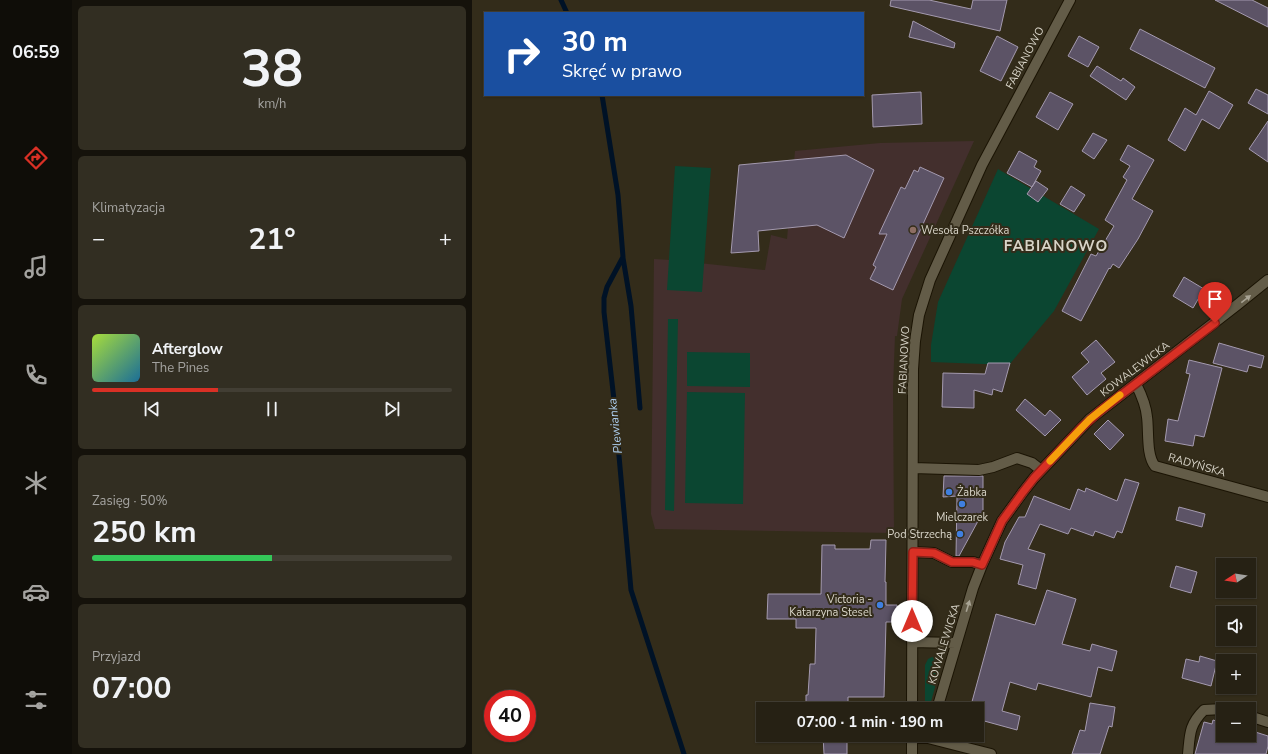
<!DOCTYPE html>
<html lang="pl">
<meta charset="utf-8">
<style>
:root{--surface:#262114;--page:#322e22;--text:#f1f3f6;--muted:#a4a3a0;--line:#423e34;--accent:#d93025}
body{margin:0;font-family:"Nunito Sans",sans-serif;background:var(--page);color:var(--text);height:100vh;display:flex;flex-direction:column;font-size:15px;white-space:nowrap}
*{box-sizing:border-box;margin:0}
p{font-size:13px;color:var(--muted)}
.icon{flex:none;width:22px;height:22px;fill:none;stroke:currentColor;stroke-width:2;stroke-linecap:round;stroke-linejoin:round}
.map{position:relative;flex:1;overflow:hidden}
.drawer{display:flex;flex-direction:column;gap:6px;padding:6px;background:#15120b;width:400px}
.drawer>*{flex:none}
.guide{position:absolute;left:12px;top:12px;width:380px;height:84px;border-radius:0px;box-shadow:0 1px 3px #0004,0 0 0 1px var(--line);background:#1a4fa0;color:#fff;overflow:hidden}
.needle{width:26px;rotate:258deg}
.buttons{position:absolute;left:744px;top:558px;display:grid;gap:8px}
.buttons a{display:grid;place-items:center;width:40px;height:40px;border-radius:0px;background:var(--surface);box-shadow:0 1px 3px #0004,0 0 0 1px var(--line);font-size:20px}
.speed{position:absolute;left:12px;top:690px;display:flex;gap:8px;font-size:20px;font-weight:700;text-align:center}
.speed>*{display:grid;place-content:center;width:52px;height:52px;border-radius:50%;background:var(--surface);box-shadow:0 1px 3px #0004,0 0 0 1px var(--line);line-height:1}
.speed .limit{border:6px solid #d22;background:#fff;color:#111}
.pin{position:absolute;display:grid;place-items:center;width:34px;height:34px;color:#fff;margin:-41px -17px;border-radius:50% 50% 50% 0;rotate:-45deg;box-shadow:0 0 4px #0007}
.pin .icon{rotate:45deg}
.me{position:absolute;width:44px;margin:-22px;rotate:0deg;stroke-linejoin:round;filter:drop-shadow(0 0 3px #0008)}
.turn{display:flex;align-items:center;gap:14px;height:84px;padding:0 12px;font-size:18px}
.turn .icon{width:52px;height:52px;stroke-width:2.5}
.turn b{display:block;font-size:28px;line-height:34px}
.big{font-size:30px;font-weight:700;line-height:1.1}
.drawer .card{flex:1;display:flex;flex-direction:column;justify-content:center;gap:6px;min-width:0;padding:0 14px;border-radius:6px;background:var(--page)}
.drawer .dial{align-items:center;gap:0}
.dial b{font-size:52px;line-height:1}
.song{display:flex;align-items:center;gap:12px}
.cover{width:48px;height:48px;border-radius:6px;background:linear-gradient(135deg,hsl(80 70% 55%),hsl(200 70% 35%))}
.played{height:4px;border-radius:2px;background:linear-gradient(90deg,var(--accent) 35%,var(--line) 35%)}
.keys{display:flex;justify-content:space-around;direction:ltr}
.heat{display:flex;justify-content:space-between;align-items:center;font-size:22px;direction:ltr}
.charge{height:6px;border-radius:3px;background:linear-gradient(90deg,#34c759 50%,var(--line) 0)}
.trip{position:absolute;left:284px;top:702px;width:228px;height:40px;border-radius:0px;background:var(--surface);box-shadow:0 1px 3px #0004,0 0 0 1px var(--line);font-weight:700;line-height:40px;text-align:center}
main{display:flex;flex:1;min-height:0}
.dock{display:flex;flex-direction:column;width:72px;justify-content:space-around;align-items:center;background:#0f0d08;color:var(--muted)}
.dock .icon{width:28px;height:28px}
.dock .selected{color:var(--accent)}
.dock b{font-size:18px;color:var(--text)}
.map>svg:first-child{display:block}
.education{fill:#432f2d}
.green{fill:#0b4631}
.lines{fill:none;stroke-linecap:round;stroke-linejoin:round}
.stream{stroke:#001226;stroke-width:5}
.building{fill:#5c5366;stroke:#a49aaf}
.minor-casing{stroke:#1b1404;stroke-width:12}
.minor{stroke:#635c48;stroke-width:10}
.oneway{fill:#a9a495}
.route-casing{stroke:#8d1f18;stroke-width:10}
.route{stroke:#d93025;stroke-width:7}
.slow{stroke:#f59e0b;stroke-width:7}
.education-dot{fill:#8d6e63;stroke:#332c1a;stroke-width:1.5}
.shop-dot{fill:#3f7fe0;stroke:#332c1a;stroke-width:1.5}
.labels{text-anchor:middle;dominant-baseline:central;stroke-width:4;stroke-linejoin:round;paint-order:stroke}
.street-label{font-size:11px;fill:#d8d4c8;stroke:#332c1a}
.poi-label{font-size:11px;fill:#d8d4c8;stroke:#332c1a;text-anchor:start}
.water-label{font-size:12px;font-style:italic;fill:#b0d2f4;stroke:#332c1a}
.district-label{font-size:15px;font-weight:bold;letter-spacing:1px;fill:#d8d4c8;stroke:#332c1a}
</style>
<main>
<nav class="dock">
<b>06:59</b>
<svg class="icon selected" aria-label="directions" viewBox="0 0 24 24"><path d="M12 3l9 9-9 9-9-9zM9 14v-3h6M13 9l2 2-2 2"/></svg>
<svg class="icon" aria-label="music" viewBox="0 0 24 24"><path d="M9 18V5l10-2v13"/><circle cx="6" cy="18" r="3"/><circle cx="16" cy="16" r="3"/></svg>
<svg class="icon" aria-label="phone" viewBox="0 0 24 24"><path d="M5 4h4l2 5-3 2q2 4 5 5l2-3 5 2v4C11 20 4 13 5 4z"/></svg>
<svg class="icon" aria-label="climate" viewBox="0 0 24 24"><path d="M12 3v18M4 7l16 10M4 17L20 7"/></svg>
<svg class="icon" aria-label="car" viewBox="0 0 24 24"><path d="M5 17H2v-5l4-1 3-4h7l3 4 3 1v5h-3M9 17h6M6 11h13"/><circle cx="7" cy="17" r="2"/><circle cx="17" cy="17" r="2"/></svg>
<svg class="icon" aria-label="filters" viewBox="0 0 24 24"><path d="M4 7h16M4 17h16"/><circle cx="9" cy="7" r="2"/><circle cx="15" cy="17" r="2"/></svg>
</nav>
<section class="drawer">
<div class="card dial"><b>38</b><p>km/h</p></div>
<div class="card"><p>Klimatyzacja</p>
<div class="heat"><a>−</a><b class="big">21°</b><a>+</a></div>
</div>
<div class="card">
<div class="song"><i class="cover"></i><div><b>Afterglow</b><p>The Pines</p></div></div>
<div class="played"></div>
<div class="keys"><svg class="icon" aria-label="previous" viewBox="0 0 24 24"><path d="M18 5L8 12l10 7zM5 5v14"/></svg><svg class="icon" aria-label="pause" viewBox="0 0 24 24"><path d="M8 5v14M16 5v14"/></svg><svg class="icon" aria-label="next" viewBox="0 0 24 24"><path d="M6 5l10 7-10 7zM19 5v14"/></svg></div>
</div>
<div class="card"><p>Zasięg · 50%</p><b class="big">250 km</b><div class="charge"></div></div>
<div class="card"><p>Przyjazd</p><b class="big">07:00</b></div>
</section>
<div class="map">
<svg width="796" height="754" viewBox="0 0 796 754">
<rect width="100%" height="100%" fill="#332c1a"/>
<!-- education -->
<path class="education" d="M502 141 430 299 425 336H423L421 388 422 533 183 529 179 514 182 259 199 260 293 270 299 235 315 239 323 151 408 143Z"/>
<!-- green -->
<path class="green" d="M203 166 239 168 230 292 195 290Z
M526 169 627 229 582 311 537 365 459 362V345L466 302Z
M196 319H206L202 511 193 510Z
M215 352 278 353V387L215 386Z
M215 392 273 393 271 504 213 503Z
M460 657C465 658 468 660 469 665L457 709H453V665L456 659Z"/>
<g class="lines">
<!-- stream -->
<path class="stream" d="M89 0 95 13
M130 95 146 195 151 257 135 287 132 298V312L142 400 159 590 212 754
M151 258 159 306 168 408"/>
</g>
<!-- building -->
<path class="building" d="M419 0H457L499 9 501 0H535L528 31 418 6Z
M743 0H780L796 8V27Z
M441 21 483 43 482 48 437 37Z
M668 29 743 68 733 88 658 49Z
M525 36 546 47 529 81 508 71Z
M607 36 627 47 616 67 596 56Z
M625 66 649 81 651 78 663 87 654 100 618 76Z
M784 89 796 95V114L776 103Z
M737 91 761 105 747 129 730 119 713 151 696 140 713 108 724 115Z
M449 92 450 124 401 127 400 95Z
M578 92 601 104 586 130 564 117Z
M796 121V162L777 149Z
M621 133 635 140 622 159 610 151Z
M656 145 682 160 660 199 681 211 666 239 647 268 641 264 638 269 637 268 609 321 590 311 619 254 624 256 642 226 633 220 655 180 651 177 658 166 648 160Z
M547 151 565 161 562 167 569 171 560 187 535 173Z
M374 155 402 170 372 238 345 225 286 231 287 251 259 253 267 165Z
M448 167 472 178 421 290 398 279 404 267 401 265 415 234H407L429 187 433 189 442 170 446 172Z
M564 181 576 189 566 202 555 194Z
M599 186 613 195 602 212 588 204Z
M712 277 732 289 721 308 701 296Z
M624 340 643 362 629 373 634 379 615 395 600 377 617 362 609 353Z
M747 343 792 356 789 368 777 365 775 372 741 363Z
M717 360 750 368 732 437 723 435 721 446 693 441 696 419 706 421 718 374 714 373Z
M516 363H538L530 392 521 389 520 395 502 390V408L470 407 471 373 513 374Z
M553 399 573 416 578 410 589 420 573 436 544 410Z
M636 420 652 435 638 450 622 434Z
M472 476H511V512L487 556H484L485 496 471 497Z
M653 479 667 483 650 533 645 531 642 538 623 531 621 536 599 528 596 534 568 524 556 549 573 554 564 589 546 584 551 565 528 559 533 542 547 517H553L562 496 598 510 606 489 613 492 614 488 645 501Z
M707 507 733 514 730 527 704 520Z
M399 540H414L413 582H414V605H425V622H414L412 697H376V702L355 703V709H334V695H336L338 664H343L344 628H324V619H295L296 594H349L350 545H363V549H398Z
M704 566 725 572 719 593 698 587Z
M575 590 604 599 590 644 618 651 620 644 645 651 640 671 626 667 619 697 566 683 564 690 538 682 530 711 548 716 545 730 505 719V709H498L524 614 563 625Z
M728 656 745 661 739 686 710 678 714 659 727 662Z
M618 703 643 707 640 727 637 726 628 754H600L608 730 613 731Z
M741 720 751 723V735H777V730L796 736V746L794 754H723L732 722 740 724Z
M351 735H375V754H352Z"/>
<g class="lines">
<!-- minor casing -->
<g class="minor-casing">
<path id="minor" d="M664 384C669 394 674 405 675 417 677 431 674 455 683 466L796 497
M441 468 507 470 521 467 545 458 560 463 569 470
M441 552 462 553 480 562H501L510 565
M440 642 484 643
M440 709 441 369 443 341 447 315 458 280 510 165 598 0
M465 709 501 588 510 565 530 521 551 492 562 478 618 419 765 305 796 280
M777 716 796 722
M440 735V754
M440 738H456L519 754
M716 754C718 734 717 725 732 710L751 709"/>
</g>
<!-- minor -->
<use href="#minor" class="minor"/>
</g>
<!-- one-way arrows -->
<defs><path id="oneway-solid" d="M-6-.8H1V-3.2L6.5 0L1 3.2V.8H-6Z"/></defs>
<g class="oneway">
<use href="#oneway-solid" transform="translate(774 299) rotate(-38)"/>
<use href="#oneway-solid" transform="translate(496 606) rotate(-73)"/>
</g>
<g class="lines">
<!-- route casing -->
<g class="route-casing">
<path id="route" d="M440 621 441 552 462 553 480 562H501L510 565 530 521 551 492 562 478 610 427 628 411 743 323"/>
</g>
<!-- route -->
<use href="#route" class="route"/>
<!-- slow -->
<path class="slow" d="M578 461 618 419 648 395"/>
</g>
<!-- markers -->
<circle class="education-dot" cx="441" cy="230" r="4"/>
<g class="shop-dot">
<circle cx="477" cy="492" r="4"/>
<circle cx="490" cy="504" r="4"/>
<circle cx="488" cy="534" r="4"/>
<circle cx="408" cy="605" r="4"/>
</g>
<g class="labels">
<!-- street labels -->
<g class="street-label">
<text transform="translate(553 58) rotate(-62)">FABIANOWO</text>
<text transform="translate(432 360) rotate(-87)">FABIANOWO</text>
<text transform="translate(663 369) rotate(-37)">KOWALEWICKA</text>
<text transform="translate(725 465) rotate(16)">RADYŃSKA</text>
<text transform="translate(472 644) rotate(-73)">KOWALEWICKA</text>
</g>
<!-- poi labels -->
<g class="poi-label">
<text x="449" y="230">Wesoła Pszczółka</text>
<text x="485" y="492">Żabka</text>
<text x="490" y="517" text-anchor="middle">Mielczarek</text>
<text x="480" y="534" text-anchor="end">Pod Strzechą</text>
<text x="400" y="599" text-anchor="end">Victoria -<tspan x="400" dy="13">Katarzyna Stesel</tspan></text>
</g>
<!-- water labels -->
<g class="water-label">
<text transform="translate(143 426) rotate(-96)">Plewianka</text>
</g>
<!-- district labels -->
<g class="district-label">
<text x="584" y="246">FABIANOWO</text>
</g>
</g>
</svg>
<div class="buttons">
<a><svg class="needle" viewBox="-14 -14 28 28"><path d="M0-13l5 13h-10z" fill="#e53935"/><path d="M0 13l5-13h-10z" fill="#a4a3a0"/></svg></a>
<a><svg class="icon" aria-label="sound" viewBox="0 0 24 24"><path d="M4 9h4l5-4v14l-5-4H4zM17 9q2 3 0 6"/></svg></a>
<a>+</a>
<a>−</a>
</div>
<div class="speed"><div class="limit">40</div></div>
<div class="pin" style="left:743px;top:323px;background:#d93025"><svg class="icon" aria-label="arrive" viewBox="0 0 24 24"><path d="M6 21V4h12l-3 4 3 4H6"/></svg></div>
<svg class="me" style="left:440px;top:621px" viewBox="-20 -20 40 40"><circle r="19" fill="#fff"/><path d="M0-13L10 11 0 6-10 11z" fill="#d93025"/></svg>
<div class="trip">07:00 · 1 min · 190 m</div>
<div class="guide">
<div class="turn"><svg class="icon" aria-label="right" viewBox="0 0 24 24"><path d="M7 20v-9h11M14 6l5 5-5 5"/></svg><div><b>30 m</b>Skręć w prawo</div></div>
</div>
</div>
</main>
